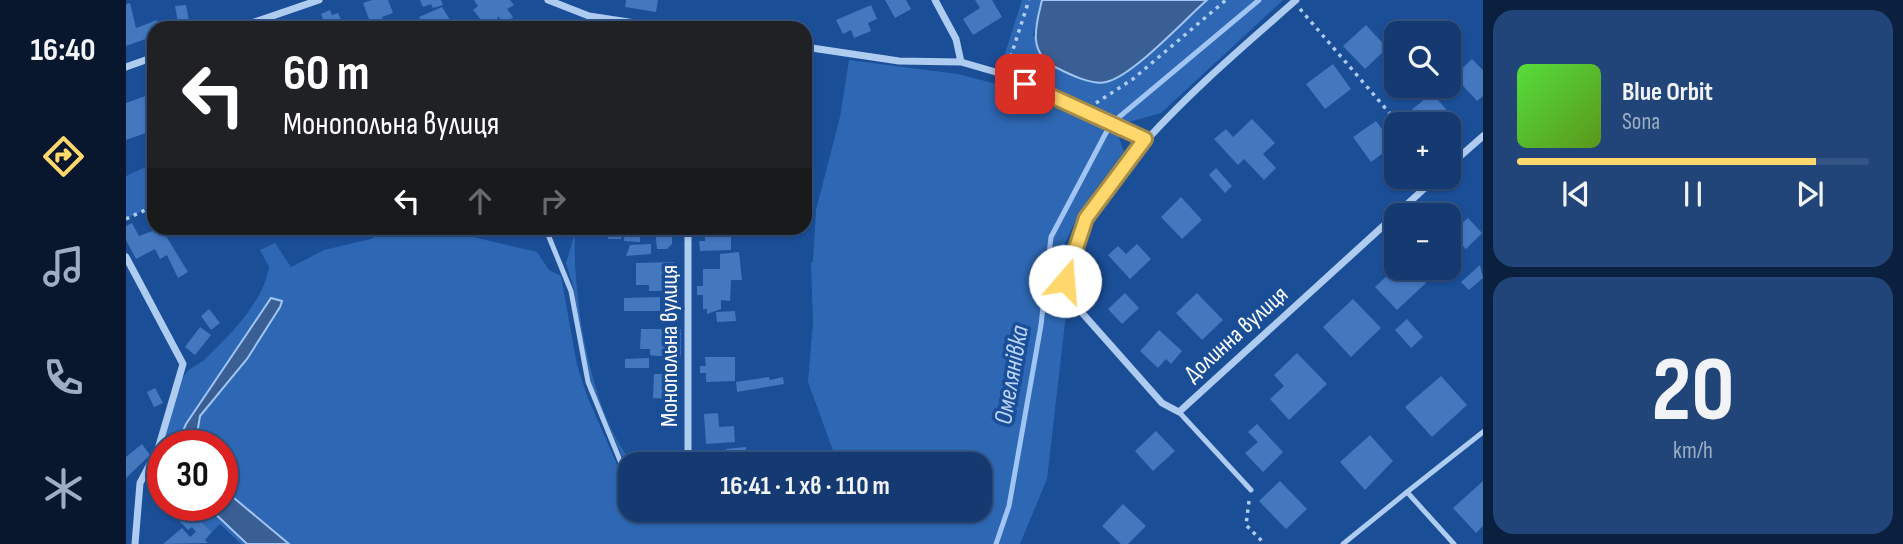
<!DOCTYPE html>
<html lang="uk">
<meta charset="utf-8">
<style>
:root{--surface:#143a71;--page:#214579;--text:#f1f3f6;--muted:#9dadc3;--line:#335484;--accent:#ffd86d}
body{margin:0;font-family:"Sofia Sans Condensed",sans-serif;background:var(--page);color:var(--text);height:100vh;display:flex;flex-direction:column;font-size:26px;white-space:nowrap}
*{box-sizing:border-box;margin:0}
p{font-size:23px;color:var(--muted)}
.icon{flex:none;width:38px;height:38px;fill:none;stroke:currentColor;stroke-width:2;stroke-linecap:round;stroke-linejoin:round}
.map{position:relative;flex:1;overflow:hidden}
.side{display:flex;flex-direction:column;gap:10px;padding:10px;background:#0b203e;width:420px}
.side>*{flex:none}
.banner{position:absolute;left:21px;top:21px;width:665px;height:214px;border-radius:21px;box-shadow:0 2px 5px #0004,0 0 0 2px var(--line);background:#202124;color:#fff;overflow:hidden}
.tools{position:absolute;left:1258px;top:21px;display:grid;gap:14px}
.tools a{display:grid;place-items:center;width:77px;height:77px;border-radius:14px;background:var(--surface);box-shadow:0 2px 5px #0004,0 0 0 2px var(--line);font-size:35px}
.speed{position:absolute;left:21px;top:430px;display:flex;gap:14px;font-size:35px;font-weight:700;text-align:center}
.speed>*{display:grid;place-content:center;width:91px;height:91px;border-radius:50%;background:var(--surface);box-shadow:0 2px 5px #0004,0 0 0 2px var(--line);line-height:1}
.speed .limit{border:10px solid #d22;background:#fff;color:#111}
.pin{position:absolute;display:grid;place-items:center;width:60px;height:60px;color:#fff;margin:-30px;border-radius:14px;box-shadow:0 4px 10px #0006}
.me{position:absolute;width:77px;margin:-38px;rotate:18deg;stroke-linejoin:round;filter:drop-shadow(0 0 5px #0008)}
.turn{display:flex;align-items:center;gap:24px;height:147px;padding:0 21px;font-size:32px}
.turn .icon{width:91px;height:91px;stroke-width:2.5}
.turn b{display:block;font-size:49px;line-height:60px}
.lanes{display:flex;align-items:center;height:66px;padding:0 21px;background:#0003;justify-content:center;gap:35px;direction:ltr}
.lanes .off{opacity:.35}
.side .card{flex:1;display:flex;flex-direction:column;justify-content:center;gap:10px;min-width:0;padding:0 24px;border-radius:21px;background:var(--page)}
.side .dial{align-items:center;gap:0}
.dial b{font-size:91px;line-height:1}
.song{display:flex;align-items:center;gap:21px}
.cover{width:84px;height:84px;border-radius:10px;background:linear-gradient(135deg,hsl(110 70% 55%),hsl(90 70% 35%))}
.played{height:7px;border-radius:4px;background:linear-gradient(90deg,var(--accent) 85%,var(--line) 85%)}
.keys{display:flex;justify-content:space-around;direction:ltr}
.trip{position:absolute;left:492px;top:452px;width:374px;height:70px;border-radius:21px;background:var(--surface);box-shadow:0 2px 5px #0004,0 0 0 2px var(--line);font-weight:700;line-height:70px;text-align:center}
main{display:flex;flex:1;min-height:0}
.tabs{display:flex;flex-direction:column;width:126px;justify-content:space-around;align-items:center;background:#08172d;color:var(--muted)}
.tabs .icon{width:49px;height:49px}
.tabs .on{color:var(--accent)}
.tabs b{font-size:32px;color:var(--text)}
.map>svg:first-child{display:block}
.green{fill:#2e68b4}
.water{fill:#3a5f94;stroke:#a1c5f2;stroke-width:2}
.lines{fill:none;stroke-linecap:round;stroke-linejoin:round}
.stream{stroke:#a1c5f2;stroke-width:5}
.building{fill:#4377be}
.path{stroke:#aecbf0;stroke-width:3.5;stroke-dasharray:3.5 5;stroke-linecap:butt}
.service{stroke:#aecbf0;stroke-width:5}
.minor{stroke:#aecbf0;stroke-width:7}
.route-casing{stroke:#a68c47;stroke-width:18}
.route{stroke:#ffd86d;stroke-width:12}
.labels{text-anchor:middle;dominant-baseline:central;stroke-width:7;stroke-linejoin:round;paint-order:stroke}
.street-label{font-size:24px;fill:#fff;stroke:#1a4e97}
.water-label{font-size:26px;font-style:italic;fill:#bad5f7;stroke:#1a4e97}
</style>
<main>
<nav class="tabs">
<b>16:40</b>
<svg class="icon on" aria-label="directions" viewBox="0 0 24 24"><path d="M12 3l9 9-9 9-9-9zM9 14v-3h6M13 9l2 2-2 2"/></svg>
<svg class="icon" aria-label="music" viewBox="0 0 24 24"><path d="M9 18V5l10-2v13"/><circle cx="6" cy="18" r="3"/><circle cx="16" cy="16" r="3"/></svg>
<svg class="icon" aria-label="phone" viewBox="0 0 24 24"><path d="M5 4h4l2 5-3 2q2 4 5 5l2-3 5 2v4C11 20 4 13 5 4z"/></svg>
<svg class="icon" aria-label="climate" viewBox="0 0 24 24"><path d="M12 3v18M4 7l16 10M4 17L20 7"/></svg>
</nav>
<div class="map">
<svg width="1357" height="544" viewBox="0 0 1357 544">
<rect width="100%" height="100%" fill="#1a4e97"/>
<!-- green -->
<path class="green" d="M896 0H916L907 36 1000 73 1081 0H1157L1035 113 1003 122 876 63Z
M723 60 832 74 878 86 992 135 998 152C965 195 911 259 940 314L921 479 894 544H163L96 488V446H69L74 416 121 359 154 307 136 311 56 430 55 446H38C42 427 48 388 60 373 64 368 73 364 78 360 104 335 137 303 143 267L134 250 149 243 165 267 198 250 245 239 268 228H333L343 236 411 252 423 270 435 276 451 365 461 396 504 494V509H569L570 522 599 509H854V464H694L709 456 682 382 687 323 685 262H687L690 210 714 117Z
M28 163V205L0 219V176Z
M449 233C446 296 465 417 508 464H504V474L468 391 458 359 448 289 440 263Z
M58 506H81L121 544H115L94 524 86 532Z"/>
<!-- water -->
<path class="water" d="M916 0H1081C1058 20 1007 76 980 82 966 86 941 73 929 67 901 52 910 25 916 0Z
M145 298 156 301 154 307 121 359 74 416 69 446H55L54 438 60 424Z
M96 488 163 544H121L81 506H96Z"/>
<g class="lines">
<!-- stream -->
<path class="stream" d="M870 544 883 506 915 325 925 237 982 129 992 118 1133 0"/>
</g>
<!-- building -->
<path class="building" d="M246 0H262L267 13 256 17 258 22 246 27 237 3Z
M294 0H315L317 5 307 8 305 4 297 7Z
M348 0H384L388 5 381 9 387 17 378 24 372 16 370 28H362L347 10 352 6Z
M500 0H532L530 12 499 7Z
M759 0H780L785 9 769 18Z
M849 0H866L876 17 847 35 837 19 854 8Z
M4 3 10 28 31 20 34 28H28V36L0 46V4Z
M60 5 63 21 52 23 49 6Z
M745 5 751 19 742 23 745 31 728 38 725 30 717 34 710 20Z
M316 7 326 23 318 28H299L293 17Z
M204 10 206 15 212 13 219 28H175L197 19 195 14Z
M1240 25 1261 48 1239 69 1217 46Z
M1346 59 1357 70V96L1351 101 1328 76Z
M1207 64 1225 89 1199 109 1180 84Z
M28 93V130L0 140V103Z
M1306 93 1326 116 1316 124H1283L1277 117Z
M1126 119 1149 143 1137 154 1150 168 1138 180 1118 159 1112 165 1088 139 1100 129 1107 137Z
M1250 121 1268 145 1245 162 1227 137Z
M1090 168 1106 186 1099 193 1083 175Z
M1055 197 1076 220 1056 239 1035 217Z
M1342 218 1356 233 1340 249 1331 240 1323 248V225L1328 230Z
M6 223 13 236 35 228 62 272 52 278 41 255 34 259 29 249 10 259 0 240V226Z
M482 228H495V239H482Z
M499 228H514V242L498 241Z
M529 228H546V244L541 249H531Z
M579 228H599V231H605V250L574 251 573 241H579Z
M525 244V254L500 256 504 245Z
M1011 244 1025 259 1004 279 982 255 992 246 1000 254Z
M1270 250V268H1286L1300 283 1271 310 1249 287 1266 271 1258 262Z
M613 252 616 280H605L604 301 595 300V309L581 314V309H577V295H571V286H577V269H594V254Z
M548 262 549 291H523V285H510V263Z
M1354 265 1357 278 1343 290 1335 282Z
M999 293 1013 308 996 324 982 309Z
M1071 293 1097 320 1076 340 1050 313Z
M534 297V311H498V298Z
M1227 299 1255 328 1225 357 1197 327Z
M83 309 94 323 85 330 75 316Z
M609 311 610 321 591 322 590 312Z
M1281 319 1297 337 1285 348 1269 330Z
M74 327 85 335 69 355 59 347Z
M515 329H555V356H531L524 355V349H514Z
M1033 330 1056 351 1045 364 1040 359 1032 368 1014 351Z
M1171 353 1201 384 1163 420 1144 399 1158 386 1148 375Z
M579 357H609V381L580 382V373H574V366H580Z
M523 358V368H499V359Z
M528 374H549L548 399 527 398Z
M1315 376 1341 405 1306 437 1279 407Z
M643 377 644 380 657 377 658 384 611 392 610 382Z
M29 388 37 403 28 407 21 392Z
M592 413 593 427 608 426 609 442 580 444 578 414Z
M1131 424 1157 452 1137 472 1119 453 1132 442 1122 432Z
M1030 431 1049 451 1027 471 1009 451Z
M1244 435 1267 461 1239 490 1214 462Z
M16 444 24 455 0 478V457Z
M620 447 621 460 601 461 600 449Z
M33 474 37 485 27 494 20 486Z
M1154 481 1181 509 1160 529 1133 501Z
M1357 481V526L1350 533 1327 508Z
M997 504 1020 526 1002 544H995L976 526Z
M39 506H58L86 532 79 540 82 543 37 544 56 528 64 537 70 532 66 527 62 530Z"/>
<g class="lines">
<!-- path -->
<path class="path" d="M1174 9 1273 124
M882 65 903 0
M970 103 1007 79 1100 0
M0 219 28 206
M1123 501 1120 525 1139 544"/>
<!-- service -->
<path class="service" d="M423 237 445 291 462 382 504 485
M1053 412 1125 490
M1217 544 1281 492
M1328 544 1281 492 1357 432"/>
<!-- minor -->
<path class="minor" d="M422 0 463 16 542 28
M809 0 830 39 835 62
M1170 0C1103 60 927 201 942 297L1036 403 1053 412 1311 177
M111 28 193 0
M679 47 773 61 835 62 880 75 1019 140
M0 67 28 57
M1323 166 1357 136
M0 257 57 364 32 449 14 483 9 544
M562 464V228"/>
</g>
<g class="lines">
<!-- route casing -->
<g class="route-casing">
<path id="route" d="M899 84 1019 139 960 218 939 281"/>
</g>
<!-- route -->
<use href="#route" class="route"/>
</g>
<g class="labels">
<!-- street labels -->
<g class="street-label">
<text transform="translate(1110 334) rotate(-42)">Долинна вулиця</text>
<text transform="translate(543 346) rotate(-90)">Монопольна вулиця</text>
</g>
<!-- water labels -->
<g class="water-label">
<text transform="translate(886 375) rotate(-80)">Омелянівка</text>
</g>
</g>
</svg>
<div class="tools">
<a><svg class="icon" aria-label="search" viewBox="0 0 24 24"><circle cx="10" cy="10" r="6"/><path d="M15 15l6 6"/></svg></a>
<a>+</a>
<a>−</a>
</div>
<div class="speed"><div class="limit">30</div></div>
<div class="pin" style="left:899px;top:84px;background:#d93025"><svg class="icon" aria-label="arrive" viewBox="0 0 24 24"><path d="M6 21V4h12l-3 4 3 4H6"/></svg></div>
<svg class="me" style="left:939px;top:281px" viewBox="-20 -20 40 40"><circle r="19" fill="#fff"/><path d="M0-13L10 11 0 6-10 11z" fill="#ffd86d"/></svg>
<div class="trip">16:41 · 1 хв · 110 m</div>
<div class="banner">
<div class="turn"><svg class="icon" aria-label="left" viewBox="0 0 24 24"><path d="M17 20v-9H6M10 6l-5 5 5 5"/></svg><div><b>60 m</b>Монопольна вулиця</div></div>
<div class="lanes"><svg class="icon" aria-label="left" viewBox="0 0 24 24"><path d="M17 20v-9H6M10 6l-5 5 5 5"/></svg><svg class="icon off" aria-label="ahead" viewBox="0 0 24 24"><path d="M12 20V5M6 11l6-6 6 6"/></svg><svg class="icon off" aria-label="right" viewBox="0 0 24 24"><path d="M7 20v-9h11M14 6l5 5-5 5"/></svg></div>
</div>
</div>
<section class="side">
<div class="card">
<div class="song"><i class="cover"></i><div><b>Blue Orbit</b><p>Sona</p></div></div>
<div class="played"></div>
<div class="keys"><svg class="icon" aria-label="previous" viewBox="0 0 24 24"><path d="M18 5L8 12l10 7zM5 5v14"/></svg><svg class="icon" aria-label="pause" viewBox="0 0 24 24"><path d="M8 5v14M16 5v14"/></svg><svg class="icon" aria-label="next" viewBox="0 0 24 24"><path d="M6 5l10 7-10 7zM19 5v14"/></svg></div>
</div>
<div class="card dial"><b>20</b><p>km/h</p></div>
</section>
</main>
